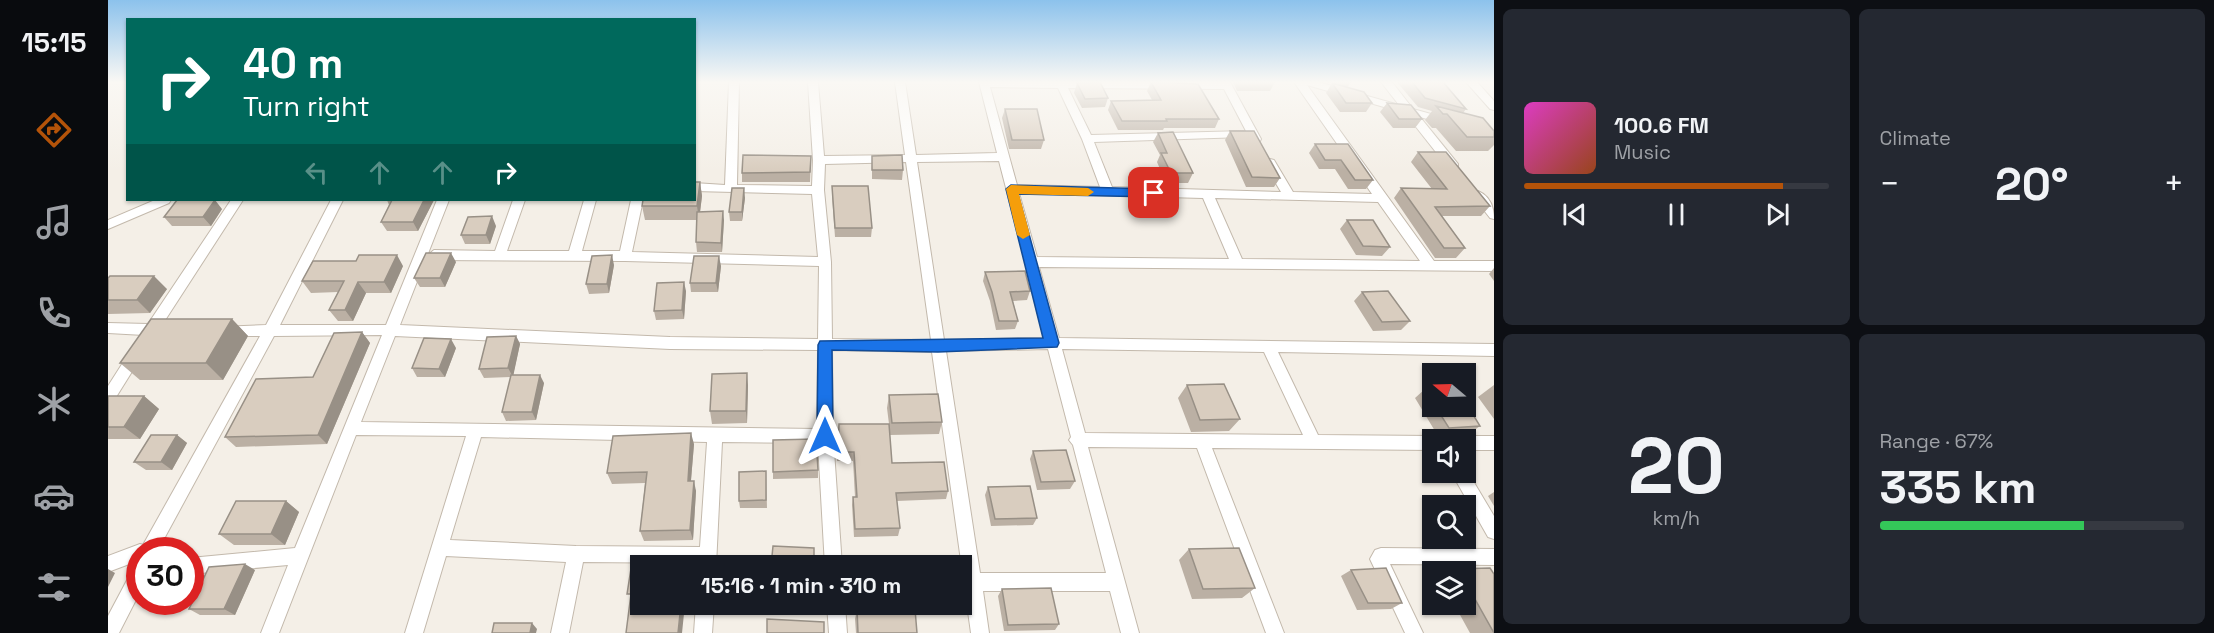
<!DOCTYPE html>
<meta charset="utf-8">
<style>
:root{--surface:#171b24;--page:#242831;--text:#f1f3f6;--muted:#9ea1a6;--line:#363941;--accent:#b45309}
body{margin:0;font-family:"Space Grotesk",sans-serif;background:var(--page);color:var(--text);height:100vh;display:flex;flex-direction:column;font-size:22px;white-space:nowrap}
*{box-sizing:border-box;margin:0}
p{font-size:20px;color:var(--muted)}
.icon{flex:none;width:33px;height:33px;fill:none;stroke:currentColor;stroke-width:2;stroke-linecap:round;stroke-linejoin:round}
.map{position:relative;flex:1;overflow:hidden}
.details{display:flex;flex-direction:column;gap:9px;padding:9px;background:#0d0f14;width:720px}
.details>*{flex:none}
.banner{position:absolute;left:18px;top:18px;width:570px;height:183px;border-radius:0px;box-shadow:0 2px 4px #0004;background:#00695c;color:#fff;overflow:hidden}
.needle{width:39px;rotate:289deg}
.fabs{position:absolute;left:1314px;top:363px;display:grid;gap:12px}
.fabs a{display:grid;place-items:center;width:54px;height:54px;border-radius:0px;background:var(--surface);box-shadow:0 2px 4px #0004;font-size:30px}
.speed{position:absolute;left:18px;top:537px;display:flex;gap:12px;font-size:30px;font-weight:700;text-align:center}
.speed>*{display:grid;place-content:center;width:78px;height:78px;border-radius:50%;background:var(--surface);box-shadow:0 2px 4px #0004;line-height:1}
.speed .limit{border:9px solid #d22;background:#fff;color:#111}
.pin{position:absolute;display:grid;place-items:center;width:51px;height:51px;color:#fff;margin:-26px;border-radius:12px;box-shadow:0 3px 9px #0006}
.me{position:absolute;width:66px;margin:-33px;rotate:0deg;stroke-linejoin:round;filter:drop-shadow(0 0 4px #0008)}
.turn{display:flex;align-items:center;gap:21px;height:126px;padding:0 18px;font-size:27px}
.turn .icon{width:78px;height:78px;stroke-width:2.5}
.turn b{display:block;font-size:42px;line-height:51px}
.lanes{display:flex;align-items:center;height:57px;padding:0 18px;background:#0003;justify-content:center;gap:30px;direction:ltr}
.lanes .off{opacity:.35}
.big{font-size:45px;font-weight:700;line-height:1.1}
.details .widget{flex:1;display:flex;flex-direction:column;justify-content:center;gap:9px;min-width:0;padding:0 21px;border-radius:9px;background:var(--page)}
.details .dial{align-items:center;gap:0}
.dial b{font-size:78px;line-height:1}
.song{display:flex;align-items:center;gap:18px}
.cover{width:72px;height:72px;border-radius:9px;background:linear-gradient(135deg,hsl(310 70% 55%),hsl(20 70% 35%))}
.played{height:6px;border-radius:3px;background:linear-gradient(90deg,var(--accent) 85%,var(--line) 85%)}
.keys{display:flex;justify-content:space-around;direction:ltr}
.heat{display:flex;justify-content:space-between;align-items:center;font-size:33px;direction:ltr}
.charge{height:9px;border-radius:4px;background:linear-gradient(90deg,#34c759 67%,var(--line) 0)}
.details .tiles{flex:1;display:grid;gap:9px;grid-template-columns:repeat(2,1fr)}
.trip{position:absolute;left:522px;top:555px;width:342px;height:60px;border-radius:0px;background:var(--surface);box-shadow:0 2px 4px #0004;font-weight:700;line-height:60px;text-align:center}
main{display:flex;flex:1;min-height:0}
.tabs{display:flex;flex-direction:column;width:108px;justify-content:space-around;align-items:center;background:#090b0e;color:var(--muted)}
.tabs .icon{width:42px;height:42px}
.tabs .current{color:var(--accent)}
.tabs b{font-size:27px;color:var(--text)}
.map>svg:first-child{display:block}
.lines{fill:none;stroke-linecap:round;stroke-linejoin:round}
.street-casing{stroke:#c3b9ac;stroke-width:2}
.street{fill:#fff;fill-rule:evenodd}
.wall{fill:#bbb0a4}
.shaded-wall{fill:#989086}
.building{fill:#d9cdbf;stroke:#989086;stroke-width:1.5}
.route{fill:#1a73e8;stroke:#114b97;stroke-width:1.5}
.slow{fill:#f59e0b}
</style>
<main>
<nav class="tabs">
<b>15:15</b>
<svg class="icon current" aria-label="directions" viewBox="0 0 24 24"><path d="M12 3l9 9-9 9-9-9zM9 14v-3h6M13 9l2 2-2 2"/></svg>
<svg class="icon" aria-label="music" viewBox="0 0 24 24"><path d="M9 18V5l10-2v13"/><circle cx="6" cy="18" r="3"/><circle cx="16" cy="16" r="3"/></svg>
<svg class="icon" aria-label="phone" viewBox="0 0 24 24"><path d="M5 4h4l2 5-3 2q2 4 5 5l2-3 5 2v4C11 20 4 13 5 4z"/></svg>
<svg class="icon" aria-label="climate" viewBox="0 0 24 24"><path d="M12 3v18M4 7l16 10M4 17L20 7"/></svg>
<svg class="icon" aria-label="car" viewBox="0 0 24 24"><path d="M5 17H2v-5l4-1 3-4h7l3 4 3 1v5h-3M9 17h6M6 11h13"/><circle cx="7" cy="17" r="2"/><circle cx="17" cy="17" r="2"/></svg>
<svg class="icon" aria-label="filters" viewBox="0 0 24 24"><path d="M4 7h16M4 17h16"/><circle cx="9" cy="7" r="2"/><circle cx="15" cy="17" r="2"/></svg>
</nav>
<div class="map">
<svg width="1386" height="633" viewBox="0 0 1386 633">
<rect width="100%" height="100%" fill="#f4efe7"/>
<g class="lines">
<!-- street casing -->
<g class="street-casing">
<path id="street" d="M621 82H631L629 185 704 186 705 160 700 82H710L716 156 797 155 787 82H797L808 155 889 153 871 82H1122L1153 139 1152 141H1144L1141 135 1136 137 986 142 1004 187 1173 192 1156 163 1162 159 1166 160 1185 192 1264 194 1186 82H1210L1291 105 1273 82H1284L1305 109 1341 119V123L1337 124 1312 117 1350 164V170H1342L1297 113 1199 85 1326 261H1386V271L931 267 951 338 1386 344V356L1170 352 1210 435 1324 436 1330 440H1324V450L1104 448 1176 633H1158L1089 448 980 447 1031 633H1013L1002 591H875L881 633H863L824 352 724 350 725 436 734 566H717L710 443 614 442 608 566H591V563L475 562 461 633H443L458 562 338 556 315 633H297L358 436 248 435 171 633H153L180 565 82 574V558L187 548 274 335 166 336 50 550H32V560L0 572V556L32 544 35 545 152 336H116L111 335 109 331 111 327 158 325 223 200H235L172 325H278L329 200H341L292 325 562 337 710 339 711 266 517 261 326 260 320 255 326 250 387 251 405 200H417L399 251H461L476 200H488L474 251H512L523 200H535L524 252 710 257 704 194 586 191V183L617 185ZM882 87 950 88 974 139 992 187 909 185ZM960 88 1116 89 1138 131 983 135ZM891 161 937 338 836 340 809 162ZM798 162 823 340 724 339 723 262 716 190 717 164ZM911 193 1095 198 1121 259 929 257ZM1107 198 1270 202 1312 261 1134 259ZM287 336 562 349 710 350 709 429 253 422ZM940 349 963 437 961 440 965 445 998 573H872L838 351ZM954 349 1156 352 1195 435 977 433ZM373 437 599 442 592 547 468 546 342 540Z
M1358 82H1369L1386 101V110L1382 109Z
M1370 191C1382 196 1386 207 1386 219L1382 218 1364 195Z
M47 200H63L61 203 0 229V220Z
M123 200H135L54 325 59 330 57 334 42 338 36 335 0 333V323L40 324Z
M28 348 33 350 35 354 5 402 0 404V386L23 350Z
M1358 436H1386V450H1358V440H1352Z
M1358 469 1386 516V539L1380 537 1343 472H1358Z
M1273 548 1386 549V565L1282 564 1315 633H1297L1262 559 1267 550Z
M32 565V592L11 633H0V616L26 567Z
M588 604H606L604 633H586Z
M719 604H737L739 633H721Z"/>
</g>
<!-- street -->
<use href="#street" class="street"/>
</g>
<!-- wall -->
<path class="wall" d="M1043 82H1060L1111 119 1107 128H1056L1055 130H1010L1000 110 1003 101 1044 100 1039 91Z
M1125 82H1167L1162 91H1129Z
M1220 82H1243L1239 88Z
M1289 82H1335L1358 109 1355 113 1386 131V145L1380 151H1348L1328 128H1324L1317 120 1324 111 1310 107Z
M969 83 1000 98 997 107 974 108 966 93Z
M1224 83 1264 103 1258 112H1232L1218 93Z
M1279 103 1314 119 1307 128H1285L1272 112Z
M897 109 936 140 933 149H901L894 118Z
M1122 131 1172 178 1166 187H1138L1117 140Z
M1050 133 1085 173 1080 183H1058L1049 162 1052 155 1045 142Z
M1207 144H1240L1265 180 1258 189H1240L1227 169H1211L1201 153Z
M1310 152 1382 206 1373 216H1334L1357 248 1348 258H1327L1286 198 1293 188 1324 189 1303 162Z
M703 156 702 182H634V173Z
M764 156 795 170 794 180 764 179Z
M592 182 594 196 592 212 616 220 614 252H589L588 242 589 220H537L534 206Z
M724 186 764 228 763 237H727L724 196Z
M637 198 634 221H622L621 212Z
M279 200H326L310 231H279L273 222 281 205Z
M114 209 103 226H64L56 217Z
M1239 220 1282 247 1274 256 1248 255 1232 229Z
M388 226 382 244H357L353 235Z
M348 262 337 287H312L306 278Z
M506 265 501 293 481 294 478 284Z
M295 266 283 293H258L245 321H230L221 310 230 292 203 293 194 281Z
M613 266 610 292H583L582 283Z
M1386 268V281L1381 274Z
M877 272 922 291 919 300 905 301 910 321 907 329 888 330 882 301 875 281Z
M0 278 59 289 42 313 0 314Z
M578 291 576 319 548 320 546 311Z
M1254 292 1302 321 1293 330 1265 331 1246 301Z
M124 319 140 336 115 380H32L12 363Z
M254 332 262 343 219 444 128 447 117 437 205 377Z
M408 336 412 344 405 375 436 383 428 420 398 421 394 412 403 377 376 378 371 369Z
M348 348 337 377H309L304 368Z
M640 385 639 423 604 424 602 411Z
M1079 385 1132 419 1121 431 1083 432 1070 398Z
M1386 385V419L1370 397Z
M1317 389H1324V406H1358L1372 426 1361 434 1330 436 1307 398Z
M781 395 834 422 831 434 782 435 784 463 840 491 838 499 789 501 792 528 790 536 746 537 744 505 745 497H747L745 461H729L731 424H781L779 408Z
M0 396H36L51 409 32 439H0Z
M69 435 79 443 64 470H38L26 462Z
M586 444 583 481 588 491 585 540 536 541 532 531 537 483 504 484 499 473Z
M925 451 967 481 962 489 929 490 922 459Z
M710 470V478L665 479V472Z
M658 471 659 508H632L631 501Z
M880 487 929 518 925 525 883 526 877 495Z
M1386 492V506L1380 496Z
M178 501 191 512 177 545H126L111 534Z
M1081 549 1147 588 1134 598 1084 599 1071 560Z
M1382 568 1386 574V633H1362L1346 604H1358V572H1344L1349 569Z
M147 570 127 615H92L81 609Z
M1243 570 1294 603 1283 609 1249 610 1233 576Z
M894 589 951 624 947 630 896 631 890 596Z
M749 609 809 633H748L747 619Z"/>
<!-- shaded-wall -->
<path class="shaded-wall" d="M592 182 594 196 591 220 589 206Z
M636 188 637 198 634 221V212Z
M107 200 114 209 103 226 95 217Z
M316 200H326L310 231 305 222Z
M615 211 616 220 614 252 613 243Z
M384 216 388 226 382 244 378 235Z
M343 253 348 262 337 287 332 278Z
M289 255 295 266 283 293 276 282Z
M504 255 506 265 501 293 499 284Z
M611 256 613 266 610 292 608 283Z
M46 276 59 289 42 313 29 300Z
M250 282 258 293 245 321 237 310Z
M576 282 578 291 576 319 574 310Z
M124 319 140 336 115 380 98 363Z
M254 332 262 343 219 444 210 435Z
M408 336 412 344 405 377 400 368Z
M343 339 348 348 337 377 331 369Z
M639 373 640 385 639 423 638 411Z
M432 375 436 383 428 420 424 412Z
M36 396 51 409 32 439 16 427Z
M583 433 586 444 582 491 580 481Z
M69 435 79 443 64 470 53 462Z
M586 481 588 491 585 540 582 530Z
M178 501 191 512 177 545 163 534Z
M583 556 585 566H582Z
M137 564 147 570 127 615 116 609Z
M0 569 7 573 0 587Z
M573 604H577L574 633H570Z
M424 623 429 629 428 633H422Z"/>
<!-- building -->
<path class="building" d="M992 82 1000 98 977 99 969 83Z
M1043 82 1090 84 1111 119H1058L1059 121H1014L1003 101 1053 100Z
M1304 82H1335L1358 109 1317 98Z
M1224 83 1256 92 1264 103H1238Z
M1279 103 1303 105 1314 119H1291Z
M1328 106 1375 118 1386 131V137H1359L1339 114H1335Z
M897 109H929L936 140H904Z
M1122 131H1146L1172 178 1144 177Z
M1065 132 1085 173H1063L1053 153H1059L1050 133Z
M1207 144H1240L1265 180H1247L1233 160H1217Z
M1310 152H1338L1382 206 1327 207 1357 248H1336L1293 188 1339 189Z
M635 155 703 156 702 172 634 173Z
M794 155 795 170H764V156Z
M586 182H592L589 206H534L535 200H586Z
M724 186H760L764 228H727Z
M624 188H636L634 212H621Z
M69 200H107L95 217H56Z
M279 200H316L305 222H273L284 200Z
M615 211 613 243 588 242 589 212Z
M384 216 378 235H353L360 217Z
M1239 220H1265L1282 247 1255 246Z
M318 253H343L332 278H306Z
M251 255H289L276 282H250L237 310H221L236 281H194L205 261H248Z
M504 255 499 284H478L484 256Z
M586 256H611L608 283H582Z
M917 271 922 291 902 292 910 321H891L884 292 877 272Z
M2 276H46L29 300H0V278Z
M576 282 574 310 546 311 549 283Z
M1280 291 1302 321 1274 322 1254 292Z
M43 319H124L98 363H12Z
M254 332 210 435 117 437 148 379 205 377 226 333Z
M408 336 400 368 371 369 379 337Z
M316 338 343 339 331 369 304 368Z
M639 373 638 411H602L604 374Z
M403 375H432L424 412H394Z
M1116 384 1132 419 1092 420 1079 385Z
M1317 389H1324V402Z
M830 394 834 422 784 423 781 395Z
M0 396H36L16 427H0Z
M1358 403 1372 426 1341 428 1327 406H1358Z
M731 424H781L784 463 836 462 840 491 788 493 792 528 747 529 745 497H749L746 452H730Z
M583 433 580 481H586L582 530 532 531 539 472 499 473 505 436Z
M43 435H69L53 462H26Z
M708 439 710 470 665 472V440Z
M958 450 967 481 933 482 925 451Z
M658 471V500L631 501V472Z
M922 486 929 518 887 519 880 487Z
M128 501H178L163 534H111Z
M665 546 706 548V566H663Z
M1131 548 1147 588 1095 589 1081 549Z
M525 556H583L582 566H532V604H573L570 633H518L523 594H519Z
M137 564 116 609H81L101 567Z
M1278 568 1294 603H1260L1243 570Z
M1382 568 1386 574V633L1358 583V572H1351L1349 569Z
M943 588 951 624 900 625 894 589Z
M749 609H807L809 633H750Z
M659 619 716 622V633H659Z
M386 623H424L422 633H384Z"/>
<!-- sky -->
<linearGradient id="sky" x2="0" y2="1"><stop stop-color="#8cc2ec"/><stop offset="0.48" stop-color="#faf8f4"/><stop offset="1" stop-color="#faf8f4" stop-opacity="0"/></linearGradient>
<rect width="1386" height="171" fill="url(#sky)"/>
<!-- route -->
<path class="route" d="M903 185 1046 189 1052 193 1046 197 910 194 951 343 949 347 830 352 724 350 725 436 722 441 717 443 712 441 709 436 710 345 712 341 935 338 898 189Z"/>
<!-- slow -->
<path class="slow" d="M903 185 980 188 986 192 980 196 911 194 922 235 915 239 909 235 898 189Z"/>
</svg>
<div class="fabs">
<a><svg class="needle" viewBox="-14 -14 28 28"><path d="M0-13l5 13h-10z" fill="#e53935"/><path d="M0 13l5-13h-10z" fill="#9ea1a6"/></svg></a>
<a><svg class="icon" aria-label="sound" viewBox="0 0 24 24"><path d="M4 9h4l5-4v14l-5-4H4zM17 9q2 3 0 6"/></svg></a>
<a><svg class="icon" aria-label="search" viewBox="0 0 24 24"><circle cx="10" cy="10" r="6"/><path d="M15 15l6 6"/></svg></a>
<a><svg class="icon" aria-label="layers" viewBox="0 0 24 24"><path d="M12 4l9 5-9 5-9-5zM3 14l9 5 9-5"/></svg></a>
</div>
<div class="speed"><div class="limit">30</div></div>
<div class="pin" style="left:1046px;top:193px;background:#d93025"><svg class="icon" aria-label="arrive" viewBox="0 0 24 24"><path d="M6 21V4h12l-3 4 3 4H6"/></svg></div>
<svg class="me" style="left:717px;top:436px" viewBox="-20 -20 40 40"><path d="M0-17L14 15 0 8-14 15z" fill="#1a73e8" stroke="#fff" stroke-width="4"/></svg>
<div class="trip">15:16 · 1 min · 310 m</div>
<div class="banner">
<div class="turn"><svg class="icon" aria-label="right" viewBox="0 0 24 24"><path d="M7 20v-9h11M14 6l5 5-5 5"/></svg><div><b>40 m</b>Turn right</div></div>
<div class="lanes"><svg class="icon off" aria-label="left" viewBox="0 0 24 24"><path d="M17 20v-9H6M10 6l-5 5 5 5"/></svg><svg class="icon off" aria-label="ahead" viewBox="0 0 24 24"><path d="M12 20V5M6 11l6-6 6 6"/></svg><svg class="icon off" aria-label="ahead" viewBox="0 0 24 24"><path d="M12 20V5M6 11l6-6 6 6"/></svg><svg class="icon" aria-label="right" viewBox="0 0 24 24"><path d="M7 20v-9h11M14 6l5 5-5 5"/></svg></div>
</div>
</div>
<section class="details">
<div class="tiles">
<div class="widget">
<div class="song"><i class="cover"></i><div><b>100.6 FM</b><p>Music</p></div></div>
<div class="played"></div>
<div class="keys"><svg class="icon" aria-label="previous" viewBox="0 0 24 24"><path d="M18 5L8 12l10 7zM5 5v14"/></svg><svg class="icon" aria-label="pause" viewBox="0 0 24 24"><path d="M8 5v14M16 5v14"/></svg><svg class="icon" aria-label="next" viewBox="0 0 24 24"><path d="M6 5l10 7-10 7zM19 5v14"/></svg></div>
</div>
<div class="widget"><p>Climate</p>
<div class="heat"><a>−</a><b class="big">20°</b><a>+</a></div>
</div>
<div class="widget dial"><b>20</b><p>km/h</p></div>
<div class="widget"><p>Range · 67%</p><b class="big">335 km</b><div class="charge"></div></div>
</div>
</section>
</main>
